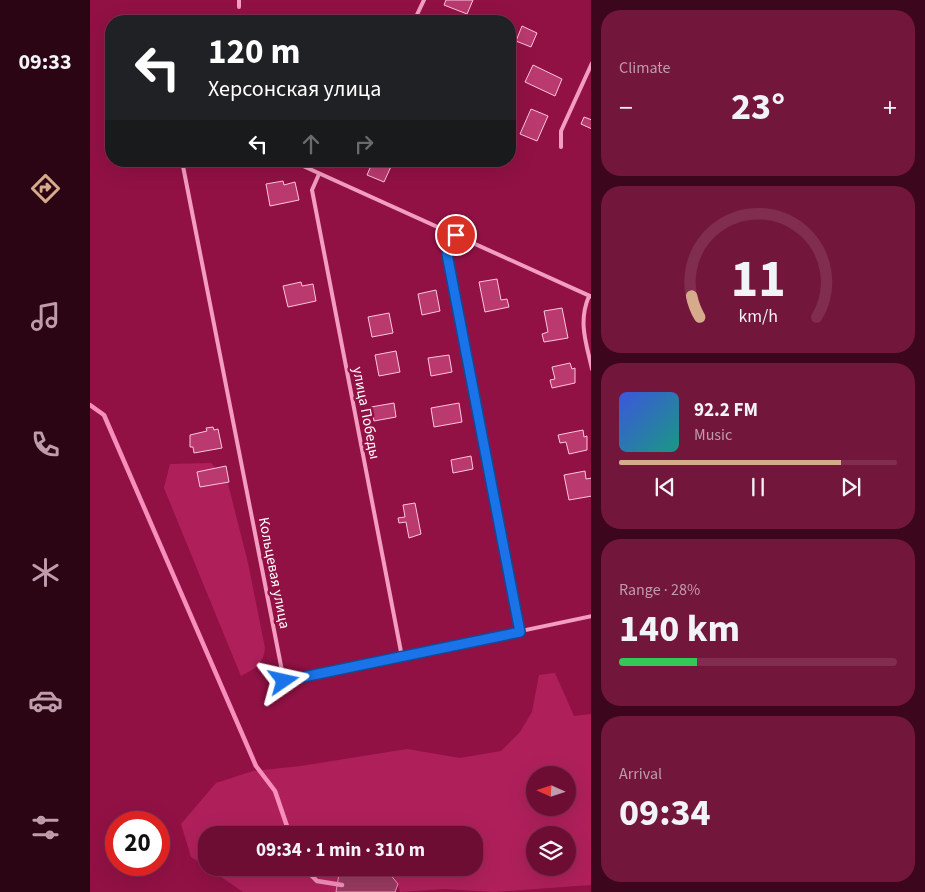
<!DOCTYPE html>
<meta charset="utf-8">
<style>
:root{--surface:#6e0d34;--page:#73163c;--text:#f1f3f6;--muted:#bf9cac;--line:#802d4f;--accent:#d6ab8b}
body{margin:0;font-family:"Source Sans 3",sans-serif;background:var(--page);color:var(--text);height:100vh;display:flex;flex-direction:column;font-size:19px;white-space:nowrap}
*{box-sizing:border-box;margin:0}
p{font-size:16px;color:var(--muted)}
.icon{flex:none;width:28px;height:28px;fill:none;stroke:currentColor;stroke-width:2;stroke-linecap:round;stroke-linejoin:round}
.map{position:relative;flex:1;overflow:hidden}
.sheet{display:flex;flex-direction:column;gap:10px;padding:10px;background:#3c071d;width:334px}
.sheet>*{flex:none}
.guide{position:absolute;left:15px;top:15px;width:411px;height:152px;border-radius:20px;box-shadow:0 5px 20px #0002,0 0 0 1px var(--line);background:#202124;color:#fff;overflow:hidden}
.needle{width:32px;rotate:273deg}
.controls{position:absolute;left:436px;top:766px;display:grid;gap:10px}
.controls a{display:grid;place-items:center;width:50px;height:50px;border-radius:50%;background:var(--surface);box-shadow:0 5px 20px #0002,0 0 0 1px var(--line);font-size:25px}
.speed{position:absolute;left:15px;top:811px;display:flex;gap:10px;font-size:25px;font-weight:700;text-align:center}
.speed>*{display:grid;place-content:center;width:65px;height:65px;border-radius:50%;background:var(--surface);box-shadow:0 5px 20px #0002,0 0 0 1px var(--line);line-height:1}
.speed .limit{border:8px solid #d22;background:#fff;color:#111}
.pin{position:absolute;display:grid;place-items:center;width:42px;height:42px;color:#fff;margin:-21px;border:2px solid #fff;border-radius:50%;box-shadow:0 1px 5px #0007}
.me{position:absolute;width:55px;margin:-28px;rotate:79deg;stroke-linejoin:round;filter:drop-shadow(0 0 4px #0008)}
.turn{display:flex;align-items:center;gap:18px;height:105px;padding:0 20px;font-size:22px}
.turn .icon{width:65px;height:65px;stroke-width:2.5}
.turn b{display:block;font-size:35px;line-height:42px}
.lanes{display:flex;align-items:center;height:48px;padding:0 20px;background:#0003;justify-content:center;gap:25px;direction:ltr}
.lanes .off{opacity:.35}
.big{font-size:38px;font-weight:700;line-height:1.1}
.sheet .widget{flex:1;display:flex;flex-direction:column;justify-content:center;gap:8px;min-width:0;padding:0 18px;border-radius:20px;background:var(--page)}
.sheet .dial{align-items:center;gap:0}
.dial svg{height:130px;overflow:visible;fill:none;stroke:var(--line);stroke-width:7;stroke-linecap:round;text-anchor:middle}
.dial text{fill:var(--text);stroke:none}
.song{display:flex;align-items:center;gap:15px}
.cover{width:60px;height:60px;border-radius:8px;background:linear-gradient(135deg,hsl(230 70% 55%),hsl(170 70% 35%))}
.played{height:5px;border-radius:2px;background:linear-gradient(90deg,var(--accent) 80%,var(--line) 80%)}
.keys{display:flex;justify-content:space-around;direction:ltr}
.heat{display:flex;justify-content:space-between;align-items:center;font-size:28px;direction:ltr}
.charge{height:8px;border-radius:4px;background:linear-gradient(90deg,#34c759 28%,var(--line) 0)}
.trip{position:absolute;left:108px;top:826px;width:285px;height:50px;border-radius:20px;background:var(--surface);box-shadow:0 5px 20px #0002,0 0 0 1px var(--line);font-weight:700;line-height:50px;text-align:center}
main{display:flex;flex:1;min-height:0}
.tabs{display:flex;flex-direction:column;width:90px;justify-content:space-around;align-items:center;background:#2c0515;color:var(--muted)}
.tabs .icon{width:35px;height:35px}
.tabs .selected{color:var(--accent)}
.tabs b{font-size:22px;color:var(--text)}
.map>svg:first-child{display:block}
.green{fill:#af205b;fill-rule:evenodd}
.water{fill:#983a60;stroke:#f68fbc}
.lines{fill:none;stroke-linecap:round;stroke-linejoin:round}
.stream{stroke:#f68fbc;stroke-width:4.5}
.building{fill:#ba3a6f;stroke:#fdc5dd}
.lane{stroke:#f39dc1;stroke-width:4}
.route-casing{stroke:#114b97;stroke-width:12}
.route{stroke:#1a73e8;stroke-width:9}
.labels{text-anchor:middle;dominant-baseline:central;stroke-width:5;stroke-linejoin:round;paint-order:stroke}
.street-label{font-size:15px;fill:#fff;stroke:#921145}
</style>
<main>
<nav class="tabs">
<b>09:33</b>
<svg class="icon selected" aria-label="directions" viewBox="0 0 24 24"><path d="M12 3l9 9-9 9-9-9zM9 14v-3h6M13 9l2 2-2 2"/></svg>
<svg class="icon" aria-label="music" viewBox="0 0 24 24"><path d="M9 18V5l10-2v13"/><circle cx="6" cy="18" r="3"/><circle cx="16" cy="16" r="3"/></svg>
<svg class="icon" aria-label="phone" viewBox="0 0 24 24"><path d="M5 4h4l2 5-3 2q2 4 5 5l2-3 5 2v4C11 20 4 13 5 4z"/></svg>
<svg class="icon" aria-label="climate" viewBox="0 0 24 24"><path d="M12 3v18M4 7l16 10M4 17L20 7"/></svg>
<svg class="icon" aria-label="car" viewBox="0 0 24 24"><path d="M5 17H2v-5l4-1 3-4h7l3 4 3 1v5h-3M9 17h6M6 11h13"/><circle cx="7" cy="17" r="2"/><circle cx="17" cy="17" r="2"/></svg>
<svg class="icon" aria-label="filters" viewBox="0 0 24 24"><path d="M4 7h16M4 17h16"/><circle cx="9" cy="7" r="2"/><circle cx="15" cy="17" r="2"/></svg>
</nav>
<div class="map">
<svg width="502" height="892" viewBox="0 0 502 892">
<rect width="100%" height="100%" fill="#921145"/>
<!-- green -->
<path class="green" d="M121 463 137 480 158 563 175 648C173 665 166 668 151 676L74 488 80 464Z
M465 673 484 716 501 714V885L404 892 355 889 310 892 308 884 295 868H384V835H116V866L101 857 91 824 126 783 163 771 211 766 317 749 370 758 411 751 430 732 442 712 449 675ZM445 775H478V808H445ZM445 835H478V868H445Z
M118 868H250L246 892H153Z"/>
<!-- water -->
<path class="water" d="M250 868H295L308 884 305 892H246Z"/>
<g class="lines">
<!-- stream -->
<path class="stream" d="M0 405 14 415 166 766 185 791 200 835
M214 868 227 881 252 885"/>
</g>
<!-- building -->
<path class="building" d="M356 0H383L377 14 354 5Z
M432 26 447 33 441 47 426 41Z
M443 65 472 79 465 96 435 82Z
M441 109 458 116 447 141 430 134Z
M494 117 502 120V129L491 124Z
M283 161 303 162 294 182 277 175Z
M193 181 194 185 205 182 209 200 180 206 176 184Z
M407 279 411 300 417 299 419 307 395 312 389 282Z
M211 282 212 286 223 284 226 301 198 307 193 286Z
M346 290 350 311 332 315 328 294Z
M472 308 478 338 454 342 452 334 458 332 454 311Z
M299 313 303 333 282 337 278 317Z
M306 351 310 372 289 376 285 355Z
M359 355 362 372 341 376 338 358Z
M480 363 482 369 485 368V383L462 388 460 380 465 379 462 367Z
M304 403 306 417 284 421 281 407Z
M369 403 372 422 344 427 341 408Z
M123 427 124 430 128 429 132 448 104 453 103 447H100V435L117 431 116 428Z
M493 430 494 437 497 436V450L479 454 476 442 470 443 468 435Z
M381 456 383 469 363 473 361 460Z
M136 466 139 482 110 487 107 472Z
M495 471 496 479 502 478V496L479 500 474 475Z
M325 503 331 534 319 538 316 522 309 523 308 518 315 517 313 505Z"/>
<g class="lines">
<!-- lane -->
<path class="lane" d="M149 7V0
M324 21 334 0
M471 147V131L502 63
M92 161 194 681 502 616
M202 161 502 297
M229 174 222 190 312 657
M366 235 357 254 430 632
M499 296C488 322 496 342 502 369"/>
</g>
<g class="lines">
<!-- route casing -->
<g class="route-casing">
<path id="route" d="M194 681 430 632 357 254 366 235"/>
</g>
<!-- route -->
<use href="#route" class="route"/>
</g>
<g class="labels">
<!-- street labels -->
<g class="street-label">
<text transform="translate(276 413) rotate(79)">улица Победы</text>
<text transform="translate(184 573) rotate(79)">Кольцевая улица</text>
</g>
</g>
</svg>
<div class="controls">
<a><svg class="needle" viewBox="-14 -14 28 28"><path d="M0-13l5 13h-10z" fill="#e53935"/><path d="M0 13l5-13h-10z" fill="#bf9cac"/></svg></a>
<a><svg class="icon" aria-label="layers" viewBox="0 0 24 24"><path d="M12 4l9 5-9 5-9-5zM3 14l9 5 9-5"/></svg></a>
</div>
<div class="speed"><div class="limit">20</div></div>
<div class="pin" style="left:366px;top:235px;background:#d93025"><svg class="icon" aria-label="arrive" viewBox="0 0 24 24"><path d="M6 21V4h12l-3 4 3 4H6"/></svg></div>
<svg class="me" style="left:194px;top:681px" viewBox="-20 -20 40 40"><path d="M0-17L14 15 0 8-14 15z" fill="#1a73e8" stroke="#fff" stroke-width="4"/></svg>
<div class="trip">09:34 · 1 min · 310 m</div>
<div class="guide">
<div class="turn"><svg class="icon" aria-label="left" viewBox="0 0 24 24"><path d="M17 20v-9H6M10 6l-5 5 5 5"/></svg><div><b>120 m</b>Херсонская улица</div></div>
<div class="lanes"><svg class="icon" aria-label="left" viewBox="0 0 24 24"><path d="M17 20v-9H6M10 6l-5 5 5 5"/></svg><svg class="icon off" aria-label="ahead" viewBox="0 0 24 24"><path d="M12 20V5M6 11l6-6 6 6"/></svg><svg class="icon off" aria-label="right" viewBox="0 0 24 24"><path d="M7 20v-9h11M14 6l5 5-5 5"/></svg></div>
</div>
</div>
<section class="sheet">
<div class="widget"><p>Climate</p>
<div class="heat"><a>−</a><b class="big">23°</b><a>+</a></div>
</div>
<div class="widget dial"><svg viewBox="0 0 100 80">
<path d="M14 69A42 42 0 1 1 86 69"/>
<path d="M14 69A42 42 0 0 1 9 56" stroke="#d6ab8b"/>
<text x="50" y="56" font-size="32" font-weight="700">11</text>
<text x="50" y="72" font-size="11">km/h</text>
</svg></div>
<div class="widget">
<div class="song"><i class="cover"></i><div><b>92.2 FM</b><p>Music</p></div></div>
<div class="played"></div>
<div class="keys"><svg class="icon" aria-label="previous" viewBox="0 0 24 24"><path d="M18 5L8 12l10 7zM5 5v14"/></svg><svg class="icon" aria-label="pause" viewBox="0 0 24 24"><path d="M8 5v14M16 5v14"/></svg><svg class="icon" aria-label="next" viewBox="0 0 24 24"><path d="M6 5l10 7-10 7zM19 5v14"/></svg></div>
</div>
<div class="widget"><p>Range · 28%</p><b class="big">140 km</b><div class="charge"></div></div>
<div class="widget"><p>Arrival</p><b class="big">09:34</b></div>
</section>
</main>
